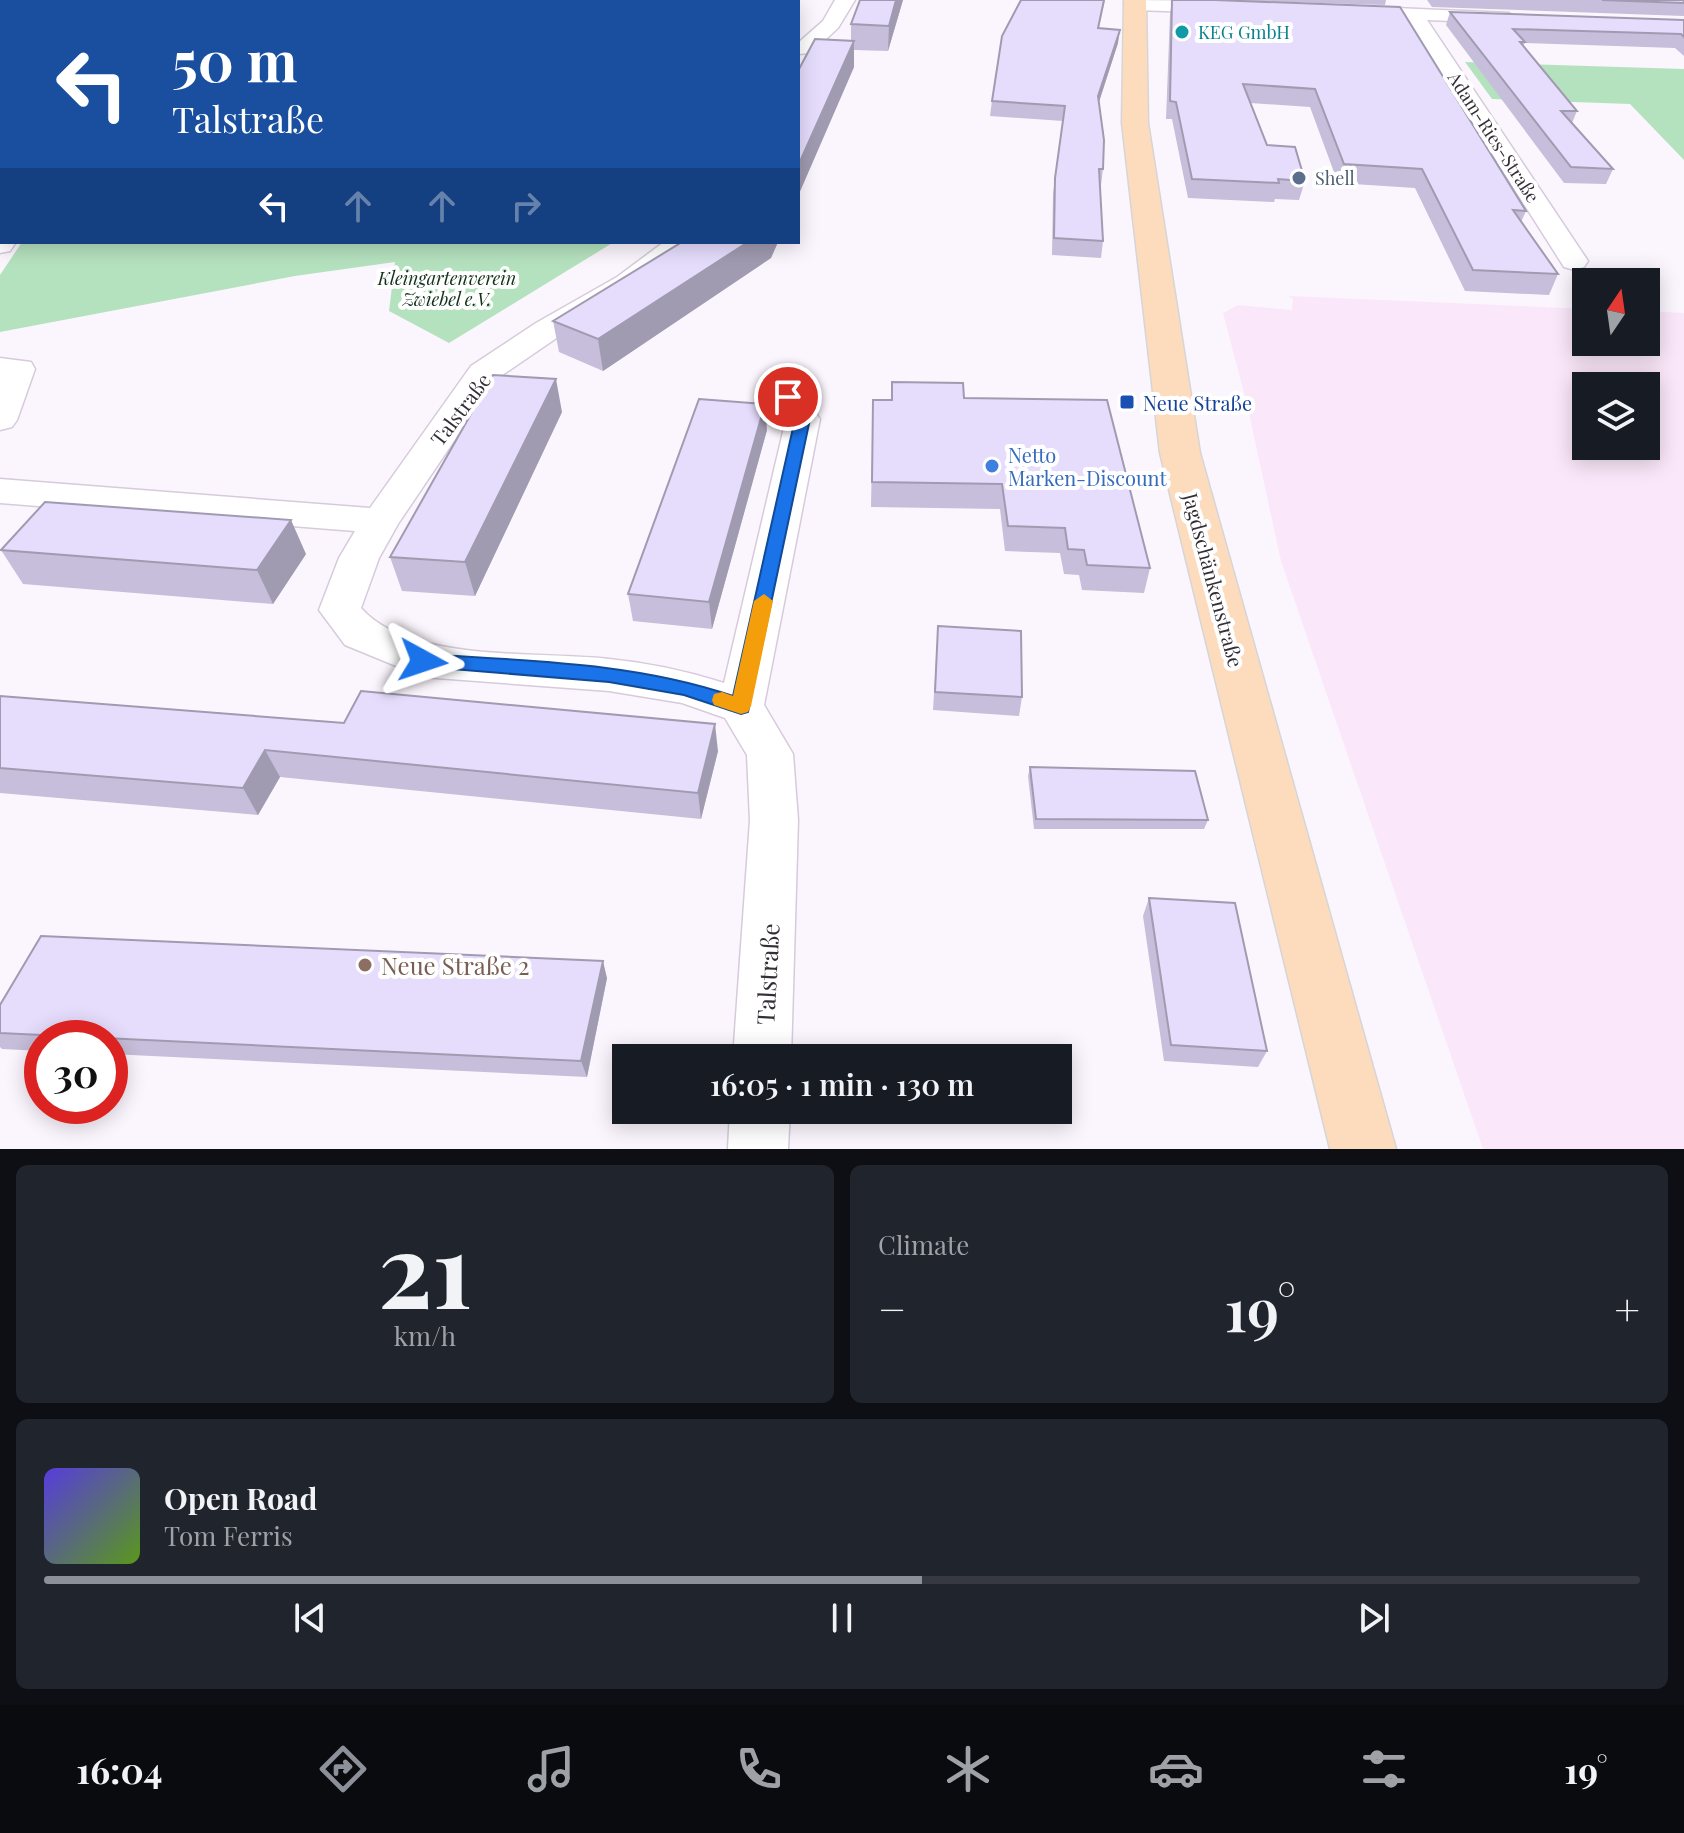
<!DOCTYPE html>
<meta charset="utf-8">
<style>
:root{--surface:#171b24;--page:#20242c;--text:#f1f3f6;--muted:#9ea1a6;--line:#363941;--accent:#8c9099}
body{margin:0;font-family:"Playfair Display",serif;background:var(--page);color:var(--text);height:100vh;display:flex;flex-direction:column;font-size:30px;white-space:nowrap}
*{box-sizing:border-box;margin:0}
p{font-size:26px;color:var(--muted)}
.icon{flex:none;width:44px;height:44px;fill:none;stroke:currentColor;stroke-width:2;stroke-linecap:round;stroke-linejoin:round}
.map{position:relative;height:1149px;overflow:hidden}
.panel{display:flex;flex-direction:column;gap:16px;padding:16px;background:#0d0f14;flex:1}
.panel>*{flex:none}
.top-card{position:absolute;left:0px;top:0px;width:800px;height:244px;box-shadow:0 4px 20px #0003;background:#1a4fa0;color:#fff;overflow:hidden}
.needle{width:52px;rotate:13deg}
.buttons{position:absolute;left:1572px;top:268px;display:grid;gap:16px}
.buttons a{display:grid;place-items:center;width:88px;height:88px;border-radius:0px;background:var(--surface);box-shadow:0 4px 20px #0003;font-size:40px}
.speed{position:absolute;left:24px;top:1020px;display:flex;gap:16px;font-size:40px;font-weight:700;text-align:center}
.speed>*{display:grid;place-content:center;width:104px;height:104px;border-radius:50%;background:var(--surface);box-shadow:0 4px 20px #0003;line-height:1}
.speed .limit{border:12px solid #d22;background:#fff;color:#111}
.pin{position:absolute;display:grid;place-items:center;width:68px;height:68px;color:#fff;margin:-34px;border:4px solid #fff;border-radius:50%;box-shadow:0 2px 8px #0007}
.me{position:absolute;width:88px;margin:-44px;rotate:95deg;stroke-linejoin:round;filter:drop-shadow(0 0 6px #0008)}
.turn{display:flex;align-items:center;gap:28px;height:168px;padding:0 40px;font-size:36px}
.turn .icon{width:104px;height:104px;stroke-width:2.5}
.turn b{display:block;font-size:56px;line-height:68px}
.lanes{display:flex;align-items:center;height:76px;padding:0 40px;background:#0003;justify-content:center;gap:40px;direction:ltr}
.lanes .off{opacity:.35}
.big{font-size:60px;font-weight:600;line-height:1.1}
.panel .widget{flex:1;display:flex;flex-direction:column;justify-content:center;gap:12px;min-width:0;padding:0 28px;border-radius:12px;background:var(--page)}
.panel .dial{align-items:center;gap:0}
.dial b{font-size:104px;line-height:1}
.song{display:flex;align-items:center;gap:24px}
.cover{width:96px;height:96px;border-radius:12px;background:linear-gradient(135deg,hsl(250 70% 55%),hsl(90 70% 35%))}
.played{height:8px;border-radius:4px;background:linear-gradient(90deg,var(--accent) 55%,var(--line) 55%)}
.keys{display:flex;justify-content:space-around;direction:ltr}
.heat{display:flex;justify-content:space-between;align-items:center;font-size:44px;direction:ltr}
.panel .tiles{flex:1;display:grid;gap:16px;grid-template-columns:1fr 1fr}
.widget:last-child{grid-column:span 2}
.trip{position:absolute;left:612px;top:1044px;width:460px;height:80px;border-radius:0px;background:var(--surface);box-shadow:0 4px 20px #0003;font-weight:600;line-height:80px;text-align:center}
.tabs{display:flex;height:128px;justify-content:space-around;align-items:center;background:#090b0e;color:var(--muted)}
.tabs .icon{width:56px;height:56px}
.tabs .current{color:var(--accent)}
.tabs b{font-size:36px;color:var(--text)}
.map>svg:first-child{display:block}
.commercial{fill:#fae7f9;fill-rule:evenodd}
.green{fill:#b5e2be}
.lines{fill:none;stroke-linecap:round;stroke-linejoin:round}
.minor-casing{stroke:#d7cadc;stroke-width:3}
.major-casing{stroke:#d6d5d7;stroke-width:3}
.minor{fill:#fff;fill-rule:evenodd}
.major{fill:#fddcbe;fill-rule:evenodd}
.wall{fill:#c6beda}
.shaded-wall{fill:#a19bb1}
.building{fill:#e6ddfd;stroke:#a19bb1;stroke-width:2}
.route{fill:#1a73e8;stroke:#114b97;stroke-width:2}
.slow{fill:#f59e0b}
.culture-dot{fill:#0f9aa8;stroke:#fff;stroke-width:3}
.service-dot{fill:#5c6f8a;stroke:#fff;stroke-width:3}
.transit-dot{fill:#1a4fb4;stroke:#fff;stroke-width:3}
.shop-dot{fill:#3f7fe0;stroke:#fff;stroke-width:3}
.education-dot{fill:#8d6e63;stroke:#fff;stroke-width:3}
.labels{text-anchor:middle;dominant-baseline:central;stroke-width:8;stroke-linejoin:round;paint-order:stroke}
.far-culture-label{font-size:18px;fill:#0d838f;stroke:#fff;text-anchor:start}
.far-street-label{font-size:18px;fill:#342f36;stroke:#fff}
.far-service-label{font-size:18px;fill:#4e5e75;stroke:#fff;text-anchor:start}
.far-park-label{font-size:18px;font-style:italic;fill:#11311a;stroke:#fff}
.transit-label{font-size:20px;fill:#164399;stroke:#fff;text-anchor:start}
.street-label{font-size:20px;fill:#342f36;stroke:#fff}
.shop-label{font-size:20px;fill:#366cbe;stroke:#fff;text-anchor:start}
.near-education-label{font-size:24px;fill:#785e54;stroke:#fff;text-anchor:start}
.near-street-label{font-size:24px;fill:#342f36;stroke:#fff}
</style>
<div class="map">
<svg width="1684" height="1149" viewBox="0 0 1684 1149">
<rect width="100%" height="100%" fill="#fbf6fd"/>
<!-- commercial -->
<path class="commercial" d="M1289 296 1586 309V342H1646V311L1684 313V1149H1483L1281 561 1247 404 1223 313 1238 305 1292 310 1293 299ZM1586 386H1646V446H1586Z"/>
<!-- green -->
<path class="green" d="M1465 62 1684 69V160L1630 104 1492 99Z
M22 242H614L449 343 389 311 395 262 295 276 0 332V275Z"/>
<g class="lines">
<!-- minor casing -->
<g class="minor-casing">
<path id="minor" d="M835 0H855L838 28 811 53 798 54V43L823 21Z
M1127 0 1226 1 1236 7 1226 13 1134 10 1127 8 1124 4Z
M1350 6 1509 13 1512 17 1502 23 1427 20 1588 261 1584 267 1574 270 1564 267 1407 20 1343 16 1340 12Z
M0 234 2 242H16L10 251 0 253Z
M664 242H696L637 289 558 337 495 380 398 524 379 558 361 608C409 663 539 651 609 659 649 663 687 671 724 683L786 419 771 397 776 390 788 387 800 390 820 419 764 705 793 754 798 820 791 1058H733L750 820 747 755 725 718 682 703 609 691 423 677 345 645 319 610 339 558 355 531 0 503V479L370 508 471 366 536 323 617 277Z
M0 358 31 362 35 369 17 420 12 427 0 430Z
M730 1110H790L788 1149H728Z"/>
</g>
<!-- major casing -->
<g class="major-casing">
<path id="major" d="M1124 0H1146L1148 123 1200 453 1396 1149H1330L1160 453 1122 123Z"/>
</g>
<!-- minor -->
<use href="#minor" class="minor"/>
<!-- major -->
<use href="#major" class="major"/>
</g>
<!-- wall -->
<path class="wall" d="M0 0H693L691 2H2Z
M860 0H903L888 51 854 50V67L798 196V71L851 41V24Z
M1021 0H1105L1099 28 1118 43 1099 102 1103 169 1101 185H1100L1103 241 1101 258 1052 255 1053 194 1063 121 990 116 992 101Z
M1172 0 1526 211 1521 222 1558 274 1549 295 1465 291 1415 188 1338 183 1310 107 1250 103 1267 145 1305 181 1299 200 1275 199 1274 202 1188 198 1172 119H1166L1170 14Z
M1220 0H1386L1385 5Z
M1427 0H1684V16L1432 7Z
M1450 12 1684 20V56L1675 48 1525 43 1523 46 1577 111 1572 123 1613 169 1606 184 1564 183 1446 25Z
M682 242H778L771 258 603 371 559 352 553 321Z
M892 382 964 398 1150 568 1144 593 1082 590 1079 575 1064 574 1060 553 1005 551 1000 509 871 507 873 400H891Z
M562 412 475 596 402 591 390 557Z
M767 430 712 629 633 621 628 594Z
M1 550 306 554 273 604 23 584Z
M937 644 1022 697 1019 716 933 710Z
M0 696 344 723 718 751 701 819 280 777 258 815 0 793Z
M1030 767 1208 820 1204 829H1034L1028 776Z
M1149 898 1267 1051 1258 1067 1164 1061 1143 916Z
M607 978 587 1077 110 1054V1038H42V1051L2 1049 0 1047V1005Z"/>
<!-- shaded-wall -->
<path class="shaded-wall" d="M550 0H566V2H551Z
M896 0H903L888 51 889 26Z
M0 13H2V30H0Z
M1120 30 1118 43 1096 111 1098 96Z
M854 41V67L798 196V166Z
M2 175V197L0 199V176Z
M748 242H778L771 258 603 371 598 339Z
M556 379 562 412 475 596 465 562Z
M765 404 767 430 712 629 709 602Z
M291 520 306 554 273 604 257 570Z
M715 724 718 751 701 819 698 793Z
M265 750 280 777 258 815 243 788Z
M603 961 607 978 587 1077 581 1061Z"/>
<!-- building -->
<path class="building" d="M0 0H164L162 2H2V13H0Z
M860 0H896L889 26 851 24Z
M1021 0H1104L1098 28 1120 30 1098 96 1104 140 1103 169H1099L1103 241 1054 238 1055 178 1065 106 992 101 1002 36Z
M1172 0H1215L1400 7 1526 211 1513 210 1558 274 1473 270 1422 169 1344 164 1315 89 1243 84 1267 145 1295 147 1305 181 1278 179 1279 183 1192 179 1176 102 1170 101Z
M1602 0H1684V3Z
M1450 12 1684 20V37L1681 34 1513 29 1525 42H1520L1577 111H1561L1613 169 1571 167Z
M815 39 854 41 798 166V71Z
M0 143H2V175L0 176Z
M682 242H748L598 339 553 321Z
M493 375 556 379 465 562 390 557Z
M892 382 963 383 964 398 1107 400 1150 568 1087 565 1084 550 1068 549 1065 528 1008 526 1002 484 872 482 873 400H892Z
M699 399 765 404 709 602 628 594Z
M45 502 291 520 257 570 1 550Z
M938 626 1021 631 1022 697 935 692Z
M361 691 715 724 698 793 265 750 243 788 0 768V696L344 723Z
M1030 767 1195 771 1208 820 1036 819Z
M1149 898 1235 903 1267 1051 1171 1045Z
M41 936 603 961 581 1061 0 1033V1005Z"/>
<!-- route -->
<path class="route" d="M788 392 794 393 810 419 748 712 741 714 684 695 609 682 416 666 413 661 416 656 423 654C527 661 634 662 733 696L795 419 781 397Z"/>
<!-- slow -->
<path class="slow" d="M764 594 773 601 751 706 748 712 741 714 714 705 712 700 714 694 722 692 733 696 754 601Z"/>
<!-- markers -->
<circle class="culture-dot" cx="1182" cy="32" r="8"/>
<circle class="service-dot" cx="1299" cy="178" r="8"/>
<rect class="transit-dot" x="1119" y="394" width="16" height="16" rx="4"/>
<circle class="shop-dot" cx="992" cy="466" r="8"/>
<circle class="education-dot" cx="365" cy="965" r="8"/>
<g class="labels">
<!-- far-culture labels -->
<g class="far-culture-label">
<text x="1198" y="32">KEG GmbH</text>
</g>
<!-- far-street labels -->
<g class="far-street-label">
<text transform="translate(1494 137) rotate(57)">Adam-Ries-Straße</text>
</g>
<!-- far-service labels -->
<g class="far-service-label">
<text x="1315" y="178">Shell</text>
</g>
<!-- far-park labels -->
<g class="far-park-label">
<text x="447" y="278">Kleingartenverein<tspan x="447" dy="21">Zwiebel e.V.</tspan></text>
</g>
<!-- transit labels -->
<g class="transit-label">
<text x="1143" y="402">Neue Straße</text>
</g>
<!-- street labels -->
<g class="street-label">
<text transform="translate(460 409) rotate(-53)">Talstraße</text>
<text transform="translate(1214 580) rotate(75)">Jagdschänkenstraße</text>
</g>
<!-- shop labels -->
<g class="shop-label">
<text x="1008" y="454">Netto<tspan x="1008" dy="23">Marken-Discount</tspan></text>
</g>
<!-- near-education labels -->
<g class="near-education-label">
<text x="381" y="965">Neue Straße 2</text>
</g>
<!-- near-street labels -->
<g class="near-street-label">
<text transform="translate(767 974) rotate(-87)">Talstraße</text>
</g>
</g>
</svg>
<div class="buttons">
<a><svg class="needle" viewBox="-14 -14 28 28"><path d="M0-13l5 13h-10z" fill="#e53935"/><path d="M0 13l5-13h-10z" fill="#9ea1a6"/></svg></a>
<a><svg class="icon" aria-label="layers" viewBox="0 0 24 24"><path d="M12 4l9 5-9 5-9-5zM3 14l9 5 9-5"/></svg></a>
</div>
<div class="speed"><div class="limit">30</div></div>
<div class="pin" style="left:788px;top:397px;background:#d93025"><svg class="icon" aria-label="arrive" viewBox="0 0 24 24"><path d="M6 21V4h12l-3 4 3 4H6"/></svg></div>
<svg class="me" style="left:423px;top:661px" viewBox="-20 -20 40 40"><path d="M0-17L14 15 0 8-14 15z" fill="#1a73e8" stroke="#fff" stroke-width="4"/></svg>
<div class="trip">16:05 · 1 min · 130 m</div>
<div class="top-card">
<div class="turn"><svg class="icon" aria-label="left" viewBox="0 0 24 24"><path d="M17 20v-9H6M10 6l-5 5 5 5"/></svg><div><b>50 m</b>Talstraße</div></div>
<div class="lanes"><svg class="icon" aria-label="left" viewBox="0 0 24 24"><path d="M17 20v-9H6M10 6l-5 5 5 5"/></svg><svg class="icon off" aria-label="ahead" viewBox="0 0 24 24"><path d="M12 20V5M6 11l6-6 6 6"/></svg><svg class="icon off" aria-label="ahead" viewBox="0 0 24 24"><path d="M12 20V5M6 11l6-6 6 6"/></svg><svg class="icon off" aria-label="right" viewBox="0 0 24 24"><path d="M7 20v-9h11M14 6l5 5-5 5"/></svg></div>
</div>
</div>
<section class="panel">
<div class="tiles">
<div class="widget dial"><b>21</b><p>km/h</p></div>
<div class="widget"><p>Climate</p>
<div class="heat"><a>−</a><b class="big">19°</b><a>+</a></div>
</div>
<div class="widget">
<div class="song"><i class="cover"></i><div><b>Open Road</b><p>Tom Ferris</p></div></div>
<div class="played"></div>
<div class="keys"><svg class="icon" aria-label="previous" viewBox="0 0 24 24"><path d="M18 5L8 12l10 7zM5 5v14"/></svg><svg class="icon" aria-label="pause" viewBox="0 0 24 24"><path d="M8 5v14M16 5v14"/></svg><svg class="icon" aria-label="next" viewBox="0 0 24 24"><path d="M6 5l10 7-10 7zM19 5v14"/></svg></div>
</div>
</div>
</section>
<nav class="tabs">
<b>16:04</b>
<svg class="icon current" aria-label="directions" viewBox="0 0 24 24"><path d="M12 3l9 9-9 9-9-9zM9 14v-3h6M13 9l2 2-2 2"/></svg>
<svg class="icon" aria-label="music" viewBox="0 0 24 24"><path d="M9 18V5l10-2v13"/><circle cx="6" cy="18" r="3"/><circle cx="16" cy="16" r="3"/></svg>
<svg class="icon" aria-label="phone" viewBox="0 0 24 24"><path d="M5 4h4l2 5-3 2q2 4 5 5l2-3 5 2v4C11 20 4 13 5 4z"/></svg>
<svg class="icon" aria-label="climate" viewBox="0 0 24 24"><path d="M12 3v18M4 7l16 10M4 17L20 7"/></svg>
<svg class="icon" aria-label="car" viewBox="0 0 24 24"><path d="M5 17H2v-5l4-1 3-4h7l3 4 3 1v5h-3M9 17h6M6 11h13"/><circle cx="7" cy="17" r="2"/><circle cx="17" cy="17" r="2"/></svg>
<svg class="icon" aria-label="filters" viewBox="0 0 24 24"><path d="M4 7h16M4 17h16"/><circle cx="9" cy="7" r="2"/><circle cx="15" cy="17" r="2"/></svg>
<b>19°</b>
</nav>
